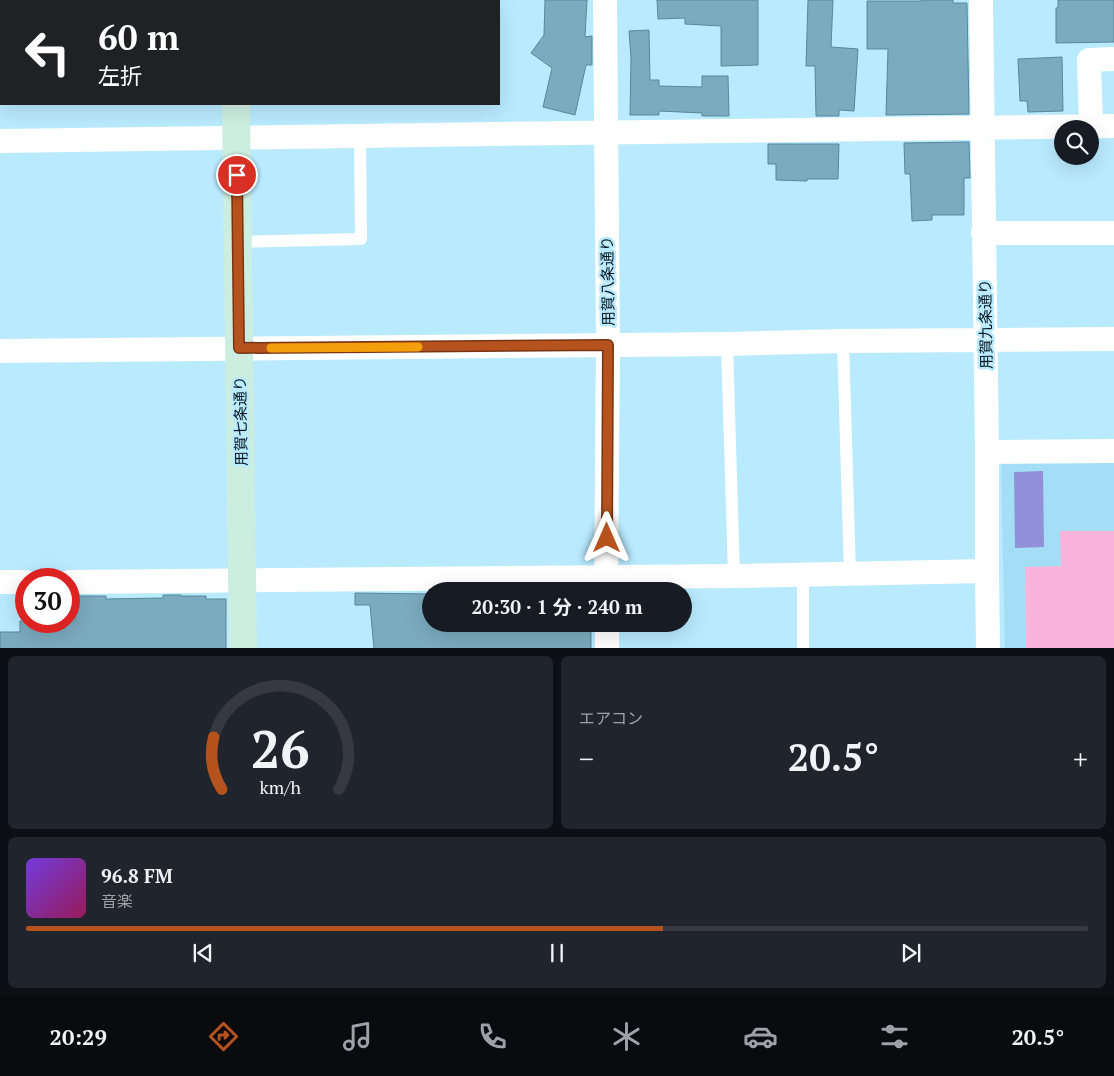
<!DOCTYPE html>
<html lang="ja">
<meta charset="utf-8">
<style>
:root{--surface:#171b24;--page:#20242c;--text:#f1f3f6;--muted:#9ea1a6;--line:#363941;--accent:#b6521e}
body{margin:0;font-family:"PT Serif","Noto Sans JP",serif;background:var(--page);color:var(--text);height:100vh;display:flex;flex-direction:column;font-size:19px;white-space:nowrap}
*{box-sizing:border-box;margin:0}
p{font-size:16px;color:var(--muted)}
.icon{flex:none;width:28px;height:28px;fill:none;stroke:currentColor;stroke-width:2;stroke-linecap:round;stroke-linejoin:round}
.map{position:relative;height:648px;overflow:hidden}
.sheet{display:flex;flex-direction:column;gap:8px;padding:8px;background:#0d0f14;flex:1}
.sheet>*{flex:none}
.top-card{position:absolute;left:0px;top:0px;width:500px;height:105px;box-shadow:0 5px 20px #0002;background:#202124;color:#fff;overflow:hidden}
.tools{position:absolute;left:1054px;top:120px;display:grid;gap:10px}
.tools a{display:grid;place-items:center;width:45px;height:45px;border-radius:50%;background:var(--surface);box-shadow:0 5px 20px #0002;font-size:25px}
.speed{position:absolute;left:15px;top:568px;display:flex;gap:10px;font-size:25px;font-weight:700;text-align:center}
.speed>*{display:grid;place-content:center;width:65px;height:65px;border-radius:50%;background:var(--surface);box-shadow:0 5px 20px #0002;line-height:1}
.speed .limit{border:8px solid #d22;background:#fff;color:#111}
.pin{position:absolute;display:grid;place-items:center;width:42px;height:42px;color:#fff;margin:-21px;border:2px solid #fff;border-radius:50%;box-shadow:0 1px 5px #0007}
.me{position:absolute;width:55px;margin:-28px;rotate:0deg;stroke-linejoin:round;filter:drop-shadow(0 0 4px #0008)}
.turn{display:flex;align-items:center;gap:18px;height:105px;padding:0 15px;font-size:22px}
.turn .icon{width:65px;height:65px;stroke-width:2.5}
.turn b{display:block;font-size:35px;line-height:42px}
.big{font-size:38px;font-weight:700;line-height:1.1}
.sheet .tile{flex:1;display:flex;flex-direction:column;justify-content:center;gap:8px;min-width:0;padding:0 18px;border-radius:8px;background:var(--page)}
.sheet .dial{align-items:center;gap:0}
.dial svg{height:130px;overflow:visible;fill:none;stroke:var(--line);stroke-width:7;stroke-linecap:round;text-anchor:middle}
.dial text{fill:var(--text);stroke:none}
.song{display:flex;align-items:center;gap:15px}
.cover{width:60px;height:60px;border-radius:8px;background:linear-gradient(135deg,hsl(260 70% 55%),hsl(330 70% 35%))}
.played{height:5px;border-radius:2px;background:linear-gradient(90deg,var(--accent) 60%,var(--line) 60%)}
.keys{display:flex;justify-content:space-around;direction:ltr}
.heat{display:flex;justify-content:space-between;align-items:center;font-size:28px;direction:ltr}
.sheet .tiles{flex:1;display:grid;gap:8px;grid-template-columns:1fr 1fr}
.tile:last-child{grid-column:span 2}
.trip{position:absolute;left:422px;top:582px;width:270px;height:50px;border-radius:25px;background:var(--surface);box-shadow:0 5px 20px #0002;font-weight:700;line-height:50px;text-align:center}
.tabs{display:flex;height:80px;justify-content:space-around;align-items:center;background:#090b0e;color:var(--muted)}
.tabs .icon{width:35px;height:35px}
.tabs .selected{color:var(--accent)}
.tabs b{font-size:22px;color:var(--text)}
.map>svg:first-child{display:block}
.built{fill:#a4def6}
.green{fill:#fab4db}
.water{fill:#9290d8}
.building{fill:#7babbe;stroke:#588799}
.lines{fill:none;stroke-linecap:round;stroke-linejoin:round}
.lane{stroke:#fff;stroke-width:12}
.street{stroke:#fff;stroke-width:24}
.secondary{stroke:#cceee0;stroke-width:28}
.route-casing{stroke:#763514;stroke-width:12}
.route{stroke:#b6521e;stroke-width:9}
.slow{stroke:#f59e0b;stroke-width:9}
.labels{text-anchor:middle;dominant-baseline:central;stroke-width:5;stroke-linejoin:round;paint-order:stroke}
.street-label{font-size:15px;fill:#03141b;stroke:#b9eafe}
</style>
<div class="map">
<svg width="1114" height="649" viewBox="0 0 1114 649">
<rect width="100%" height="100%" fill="#b9eafe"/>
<!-- built -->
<path class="built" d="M1114 459V648H1005L1001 466 1006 460Z"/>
<!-- green -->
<path class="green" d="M1060 531H1114V648H1026L1025 567 1061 566Z"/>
<!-- water -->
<path class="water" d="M1043 471 1044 547 1015 548 1014 472Z"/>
<!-- building -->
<path class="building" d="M545 0H587L585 37 592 36V65H586L575 115 543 107 552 68 531 53 544 35Z
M657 0H758V65L721 66V26L685 24V18L658 19Z
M808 0H833L831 47 858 49 854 111 839 110V116H816L815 66H806Z
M921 0H953V3H967L969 114 886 115 888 49H867V1H921Z
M1058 0H1114V42L1056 43V8H1058Z
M649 30 650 80H659V86L702 87V76H728L729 116H702V113L659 111V115H630L631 58 629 31Z
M1062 57 1063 111 1028 112 1027 101H1020L1018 59Z
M969 142 970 178H964V215H932V220L912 221 910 174H905L904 143Z
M768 144H839L838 179H807V181L776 180V164H768Z
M355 593 431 594V624H437V629L456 628V630H499V629H545V624H591V649H374L370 605H355Z
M163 595H181V596H206V599H226V649H0V632H20V621H75L74 596H106V599L163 598Z"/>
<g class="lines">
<!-- lane -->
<path class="lane" d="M238 242 361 239 360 135
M843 341 850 574
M727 344 734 576
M803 649V574"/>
<!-- street -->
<path class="street" d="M605 0 608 345 606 591
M981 0 987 452V571L988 649
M1091 127 1089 60 1114 59
M0 141C371 134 743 132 1114 126
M983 233H1114
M0 351 727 344 843 341 1114 339
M987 452 1114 451
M0 582H26
M69 582 734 576 987 571
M607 624V649"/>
<!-- secondary -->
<path class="secondary" d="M235 0V1
M236 104 243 649"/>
</g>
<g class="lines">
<!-- route casing -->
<g class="route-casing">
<path id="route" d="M237 175 239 348 608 345 607 538"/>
</g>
<!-- route -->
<use href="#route" class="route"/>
<!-- slow -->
<path class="slow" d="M271 348 418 347"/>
</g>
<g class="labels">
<!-- street labels -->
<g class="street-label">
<text transform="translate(607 281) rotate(-91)">用賀八条通り</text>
<text transform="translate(985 324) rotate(-91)">用賀九条通り</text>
<text transform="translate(240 421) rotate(-91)">用賀七条通り</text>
</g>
</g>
</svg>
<div class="tools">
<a><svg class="icon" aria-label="search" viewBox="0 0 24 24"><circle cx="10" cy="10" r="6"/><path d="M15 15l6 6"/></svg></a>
</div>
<div class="speed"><div class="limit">30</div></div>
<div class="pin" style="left:237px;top:175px;background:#d93025"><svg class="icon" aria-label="arrive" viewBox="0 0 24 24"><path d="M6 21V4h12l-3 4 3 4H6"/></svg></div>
<svg class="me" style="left:607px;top:538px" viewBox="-20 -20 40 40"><path d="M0-17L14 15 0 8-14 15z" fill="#b6521e" stroke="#fff" stroke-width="4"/></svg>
<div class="trip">20:30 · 1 分 · 240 m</div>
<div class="top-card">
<div class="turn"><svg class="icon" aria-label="left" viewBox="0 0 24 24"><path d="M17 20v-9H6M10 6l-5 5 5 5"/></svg><div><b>60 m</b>左折</div></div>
</div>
</div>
<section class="sheet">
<div class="tiles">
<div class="tile dial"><svg viewBox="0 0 100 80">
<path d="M14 69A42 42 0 1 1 86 69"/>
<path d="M14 69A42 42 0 0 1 9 37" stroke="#b6521e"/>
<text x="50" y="56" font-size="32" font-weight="700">26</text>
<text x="50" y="72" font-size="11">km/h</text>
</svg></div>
<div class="tile"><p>エアコン</p>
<div class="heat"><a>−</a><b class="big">20.5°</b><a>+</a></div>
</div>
<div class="tile">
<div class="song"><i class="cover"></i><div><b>96.8 FM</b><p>音楽</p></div></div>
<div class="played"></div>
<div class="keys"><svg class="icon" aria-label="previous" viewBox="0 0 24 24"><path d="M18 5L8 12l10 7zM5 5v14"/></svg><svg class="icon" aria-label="pause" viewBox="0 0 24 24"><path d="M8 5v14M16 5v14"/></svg><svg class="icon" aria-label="next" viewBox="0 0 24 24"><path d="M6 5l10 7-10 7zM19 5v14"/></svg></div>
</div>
</div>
</section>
<nav class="tabs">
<b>20:29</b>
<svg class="icon selected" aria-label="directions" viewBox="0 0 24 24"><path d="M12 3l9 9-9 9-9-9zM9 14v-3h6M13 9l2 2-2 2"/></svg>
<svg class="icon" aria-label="music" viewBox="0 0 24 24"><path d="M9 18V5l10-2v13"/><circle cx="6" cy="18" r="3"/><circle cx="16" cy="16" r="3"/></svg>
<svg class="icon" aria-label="phone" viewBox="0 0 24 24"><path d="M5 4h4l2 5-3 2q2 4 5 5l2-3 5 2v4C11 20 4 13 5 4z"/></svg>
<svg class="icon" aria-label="climate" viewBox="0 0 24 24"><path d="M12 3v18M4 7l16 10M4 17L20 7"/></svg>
<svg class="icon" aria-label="car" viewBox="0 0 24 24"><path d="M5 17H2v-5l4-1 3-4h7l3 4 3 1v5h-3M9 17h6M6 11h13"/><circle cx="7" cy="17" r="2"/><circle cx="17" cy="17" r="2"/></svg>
<svg class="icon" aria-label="filters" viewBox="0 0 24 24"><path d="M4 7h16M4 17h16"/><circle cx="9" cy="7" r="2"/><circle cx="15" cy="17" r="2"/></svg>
<b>20.5°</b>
</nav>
